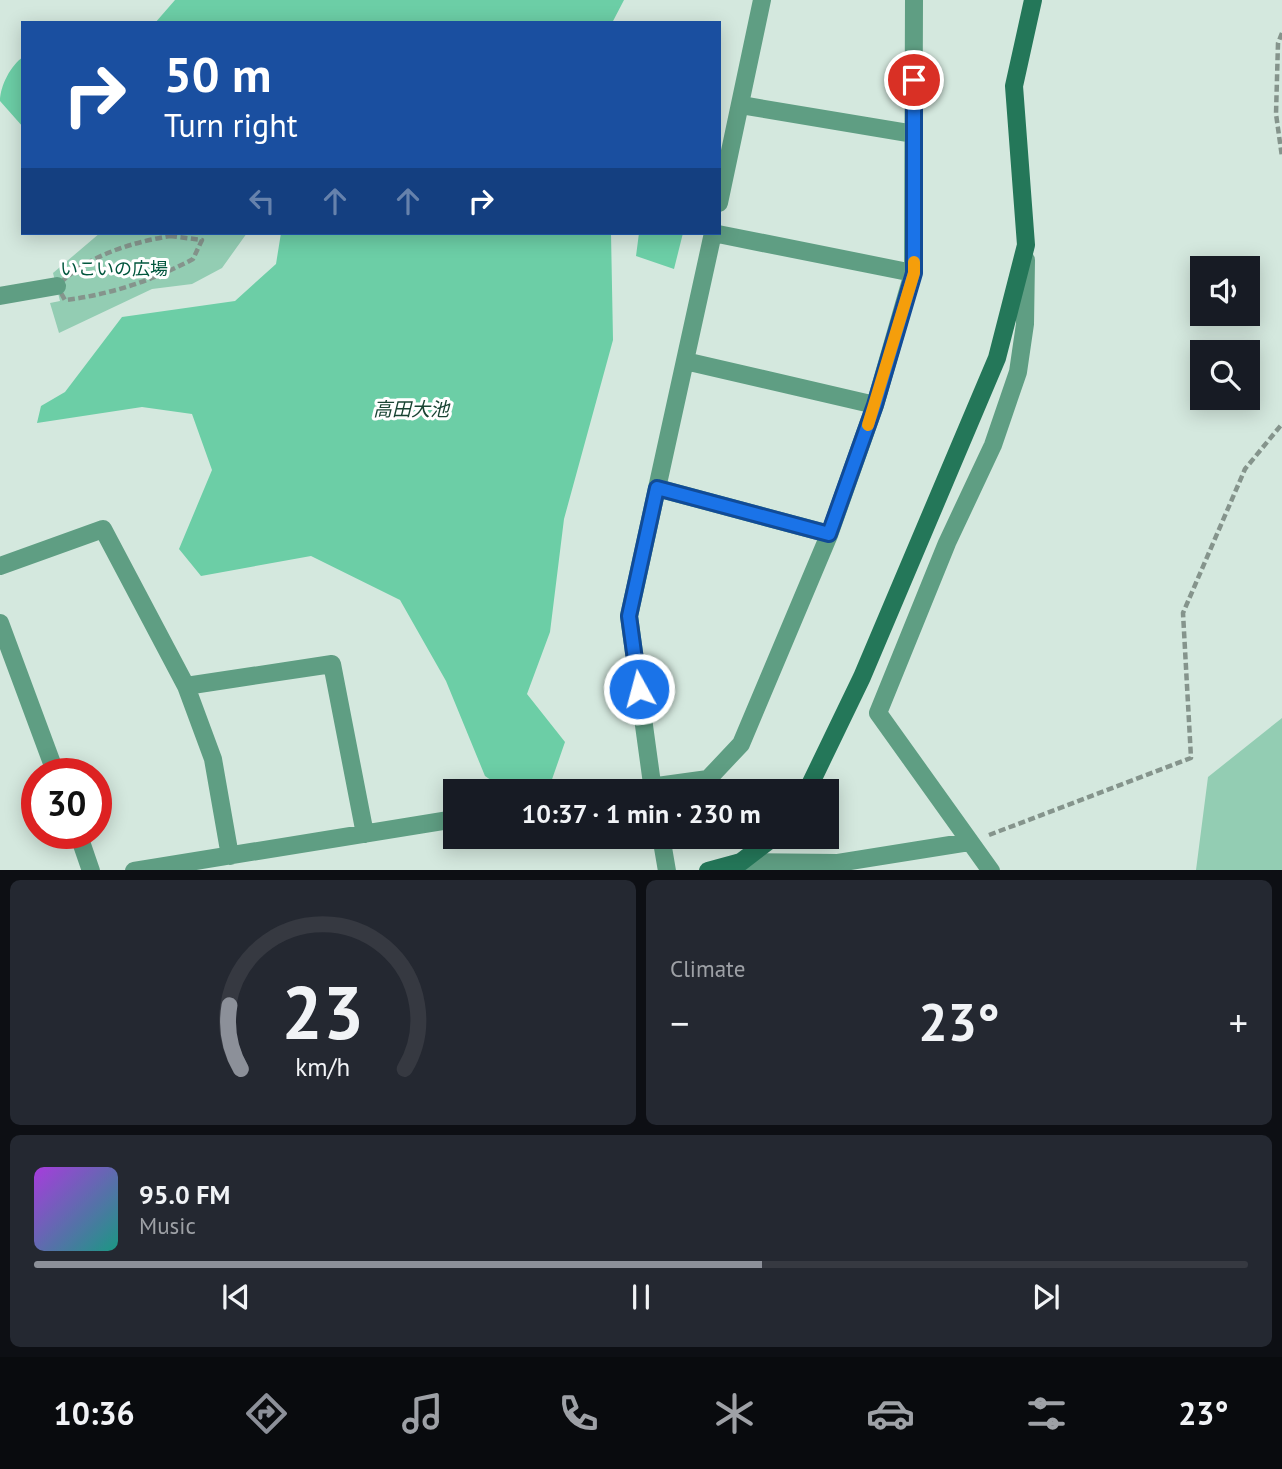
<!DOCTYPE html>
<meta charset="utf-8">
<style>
:root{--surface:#171b24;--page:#242831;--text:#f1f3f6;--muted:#9ea1a6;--line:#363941;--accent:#8c9099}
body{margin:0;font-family:"PT Sans","Noto Sans JP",sans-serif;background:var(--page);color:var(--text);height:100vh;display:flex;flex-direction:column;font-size:26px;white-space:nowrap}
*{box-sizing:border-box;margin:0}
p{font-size:23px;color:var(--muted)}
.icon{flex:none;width:38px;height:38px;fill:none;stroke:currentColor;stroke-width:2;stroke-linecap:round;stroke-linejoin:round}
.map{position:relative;height:870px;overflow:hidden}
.drawer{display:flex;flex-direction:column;gap:10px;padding:10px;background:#0d0f14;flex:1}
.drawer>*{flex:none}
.guide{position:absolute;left:21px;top:21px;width:700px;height:214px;border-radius:0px;box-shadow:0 4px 18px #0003;background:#1a4fa0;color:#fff;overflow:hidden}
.fabs{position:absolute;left:1190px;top:256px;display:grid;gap:14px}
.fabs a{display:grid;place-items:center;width:70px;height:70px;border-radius:0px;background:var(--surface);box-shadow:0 4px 18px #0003;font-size:35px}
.speed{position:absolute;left:21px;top:758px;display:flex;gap:14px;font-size:35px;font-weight:700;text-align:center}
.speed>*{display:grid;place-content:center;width:91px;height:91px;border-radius:50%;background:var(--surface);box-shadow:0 4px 18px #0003;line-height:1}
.speed .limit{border:10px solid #d22;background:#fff;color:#111}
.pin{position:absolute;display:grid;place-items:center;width:60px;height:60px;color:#fff;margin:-30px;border:4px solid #fff;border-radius:50%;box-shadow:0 2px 7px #0007}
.me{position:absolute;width:77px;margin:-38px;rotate:353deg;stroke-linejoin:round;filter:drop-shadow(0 0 5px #0008)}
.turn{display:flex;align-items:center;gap:24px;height:147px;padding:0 28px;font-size:32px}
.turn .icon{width:91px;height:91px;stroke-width:2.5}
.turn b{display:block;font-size:49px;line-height:60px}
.lanes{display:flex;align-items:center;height:66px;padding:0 28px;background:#0003;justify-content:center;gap:35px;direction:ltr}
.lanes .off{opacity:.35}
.big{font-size:52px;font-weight:800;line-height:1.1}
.drawer .tile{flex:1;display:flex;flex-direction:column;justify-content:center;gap:10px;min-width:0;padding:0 24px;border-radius:10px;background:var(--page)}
.drawer .dial{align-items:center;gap:0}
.dial svg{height:182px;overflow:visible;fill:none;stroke:var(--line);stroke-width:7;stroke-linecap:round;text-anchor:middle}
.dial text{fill:var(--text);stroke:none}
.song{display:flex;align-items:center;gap:21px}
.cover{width:84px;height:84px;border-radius:10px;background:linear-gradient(135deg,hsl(280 70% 55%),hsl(170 70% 35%))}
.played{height:7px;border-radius:4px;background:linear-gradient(90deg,var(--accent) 60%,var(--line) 60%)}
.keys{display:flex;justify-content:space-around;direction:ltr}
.heat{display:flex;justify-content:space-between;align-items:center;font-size:38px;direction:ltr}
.drawer .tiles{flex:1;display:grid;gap:10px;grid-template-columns:1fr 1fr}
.tile:last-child{grid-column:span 2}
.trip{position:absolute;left:443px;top:779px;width:396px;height:70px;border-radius:0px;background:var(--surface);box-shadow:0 4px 18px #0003;font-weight:800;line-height:70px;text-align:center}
.menu{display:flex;height:112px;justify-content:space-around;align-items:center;background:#090b0e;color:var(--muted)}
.menu .icon{width:49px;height:49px}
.menu .current{color:var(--accent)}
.menu b{font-size:32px;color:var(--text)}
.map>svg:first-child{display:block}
.green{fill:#93cdb3}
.water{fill:#6ccea6}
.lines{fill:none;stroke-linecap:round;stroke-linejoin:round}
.path{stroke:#85948c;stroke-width:4.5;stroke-dasharray:7 3.5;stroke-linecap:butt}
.street{stroke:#5f9e83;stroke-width:18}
.secondary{stroke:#247759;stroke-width:18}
.route-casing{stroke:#114b97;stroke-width:18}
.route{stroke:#1a73e8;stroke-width:12}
.slow{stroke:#f59e0b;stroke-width:12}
.labels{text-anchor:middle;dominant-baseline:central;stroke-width:6;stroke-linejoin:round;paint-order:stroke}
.park-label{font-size:18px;fill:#01563d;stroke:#fff}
.water-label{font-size:19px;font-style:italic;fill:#194433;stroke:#fff}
</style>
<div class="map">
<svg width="1282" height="871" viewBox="0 0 1282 871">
<rect width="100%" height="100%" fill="#d4e8de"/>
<!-- green -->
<path class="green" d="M100 233H247L222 268 192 284 152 289 59 333 50 303 60 301 53 273Z
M1282 718V870H1196L1208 777Z"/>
<!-- water -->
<path class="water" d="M175 0H624L612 23H155Z
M23 57V127L0 101C0 86 11 65 23 57Z
M281 233H611L613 340 564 519 550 632 527 694 565 742 549 788 507 791 485 776 446 681 400 600 311 556 201 576 179 549 212 470 192 414 142 407 37 423 41 406 65 392 122 317 235 301 276 264Z
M639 233H683L674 269 636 256Z"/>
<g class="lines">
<!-- path -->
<path class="path" d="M1282 33 1278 43 1276 114 1282 157
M170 236 202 240 193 259C154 280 109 295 65 300L57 286C87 256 129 243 170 236Z
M989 835 1191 758 1183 613 1245 469 1282 424"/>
<!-- street -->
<path class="street" d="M741 105 914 134
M719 203 762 0
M713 233 913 273
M0 296 57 286
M685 361 875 405
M657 488 829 534
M0 566 103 529 186 686 332 664 365 834
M0 623 56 774
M186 686 213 759 230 856
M621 791 708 779 741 744 829 535 875 405 913 273 914 0
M653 791 629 616 713 233
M78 833 91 871
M661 836 667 871
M741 862 838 863 969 842
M134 871 455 819
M991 871 878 713 947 543 993 445 1018 372 1025 324 1026 260"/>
<!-- secondary -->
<path class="secondary" d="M807 791 862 677 997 358 1026 245 1014 86 1033 0
M708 871 741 862 775 836"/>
</g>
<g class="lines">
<!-- route casing -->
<g class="route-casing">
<path id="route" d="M639 689 629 616 657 488 829 534 875 405 914 273V80"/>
</g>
<!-- route -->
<use href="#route" class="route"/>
<!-- slow -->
<path class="slow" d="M868 425 914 273V262"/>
</g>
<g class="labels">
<!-- park labels -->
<g class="park-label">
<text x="114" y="268">いこいの広場</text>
</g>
<!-- water labels -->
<g class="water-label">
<text x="411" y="409">高田大池</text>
</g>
</g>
</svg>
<div class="fabs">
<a><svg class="icon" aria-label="sound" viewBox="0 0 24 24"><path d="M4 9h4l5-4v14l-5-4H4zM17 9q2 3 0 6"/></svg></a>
<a><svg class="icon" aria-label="search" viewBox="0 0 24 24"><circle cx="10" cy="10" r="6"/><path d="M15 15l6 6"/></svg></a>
</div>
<div class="speed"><div class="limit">30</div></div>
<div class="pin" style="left:914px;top:80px;background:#d93025"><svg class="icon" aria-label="arrive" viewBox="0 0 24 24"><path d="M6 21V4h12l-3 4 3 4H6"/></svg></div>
<svg class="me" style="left:639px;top:689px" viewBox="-20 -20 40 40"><circle r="17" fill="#1a73e8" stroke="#fff" stroke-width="3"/><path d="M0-11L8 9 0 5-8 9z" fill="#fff"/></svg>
<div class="trip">10:37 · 1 min · 230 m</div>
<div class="guide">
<div class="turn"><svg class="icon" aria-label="right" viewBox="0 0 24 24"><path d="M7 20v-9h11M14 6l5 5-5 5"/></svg><div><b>50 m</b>Turn right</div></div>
<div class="lanes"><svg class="icon off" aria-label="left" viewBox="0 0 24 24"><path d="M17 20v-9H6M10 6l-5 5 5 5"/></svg><svg class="icon off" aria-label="ahead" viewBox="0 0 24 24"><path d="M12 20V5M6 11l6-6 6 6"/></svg><svg class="icon off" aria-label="ahead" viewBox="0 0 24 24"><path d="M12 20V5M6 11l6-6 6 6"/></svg><svg class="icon" aria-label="right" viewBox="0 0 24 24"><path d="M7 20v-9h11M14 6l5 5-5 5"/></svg></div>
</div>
</div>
<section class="drawer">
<div class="tiles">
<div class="tile dial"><svg viewBox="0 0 100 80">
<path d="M14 69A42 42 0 1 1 86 69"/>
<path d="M14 69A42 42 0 0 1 9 41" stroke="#8c9099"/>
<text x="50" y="56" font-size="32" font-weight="700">23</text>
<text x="50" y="72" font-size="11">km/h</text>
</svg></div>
<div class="tile"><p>Climate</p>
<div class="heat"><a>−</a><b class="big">23°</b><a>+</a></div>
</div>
<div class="tile">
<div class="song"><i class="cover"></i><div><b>95.0 FM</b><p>Music</p></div></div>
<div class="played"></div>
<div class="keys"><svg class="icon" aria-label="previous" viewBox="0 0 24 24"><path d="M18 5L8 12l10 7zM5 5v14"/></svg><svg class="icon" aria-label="pause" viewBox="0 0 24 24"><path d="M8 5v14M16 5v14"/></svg><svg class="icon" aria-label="next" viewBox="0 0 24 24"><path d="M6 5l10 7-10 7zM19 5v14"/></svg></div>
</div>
</div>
</section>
<nav class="menu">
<b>10:36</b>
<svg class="icon current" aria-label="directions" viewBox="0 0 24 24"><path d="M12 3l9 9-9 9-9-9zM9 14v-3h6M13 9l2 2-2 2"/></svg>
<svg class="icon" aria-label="music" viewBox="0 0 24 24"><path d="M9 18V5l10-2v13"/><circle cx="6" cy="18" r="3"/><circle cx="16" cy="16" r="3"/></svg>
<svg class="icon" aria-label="phone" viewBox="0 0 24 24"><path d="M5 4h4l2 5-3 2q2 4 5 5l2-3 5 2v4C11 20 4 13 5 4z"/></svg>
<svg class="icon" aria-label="climate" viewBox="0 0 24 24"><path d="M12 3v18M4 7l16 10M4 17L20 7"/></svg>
<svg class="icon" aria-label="car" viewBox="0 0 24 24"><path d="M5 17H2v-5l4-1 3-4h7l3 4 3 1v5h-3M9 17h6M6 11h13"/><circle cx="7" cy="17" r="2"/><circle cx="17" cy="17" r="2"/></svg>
<svg class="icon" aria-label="filters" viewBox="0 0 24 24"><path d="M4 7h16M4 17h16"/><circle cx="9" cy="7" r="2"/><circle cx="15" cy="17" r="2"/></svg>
<b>23°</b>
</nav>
